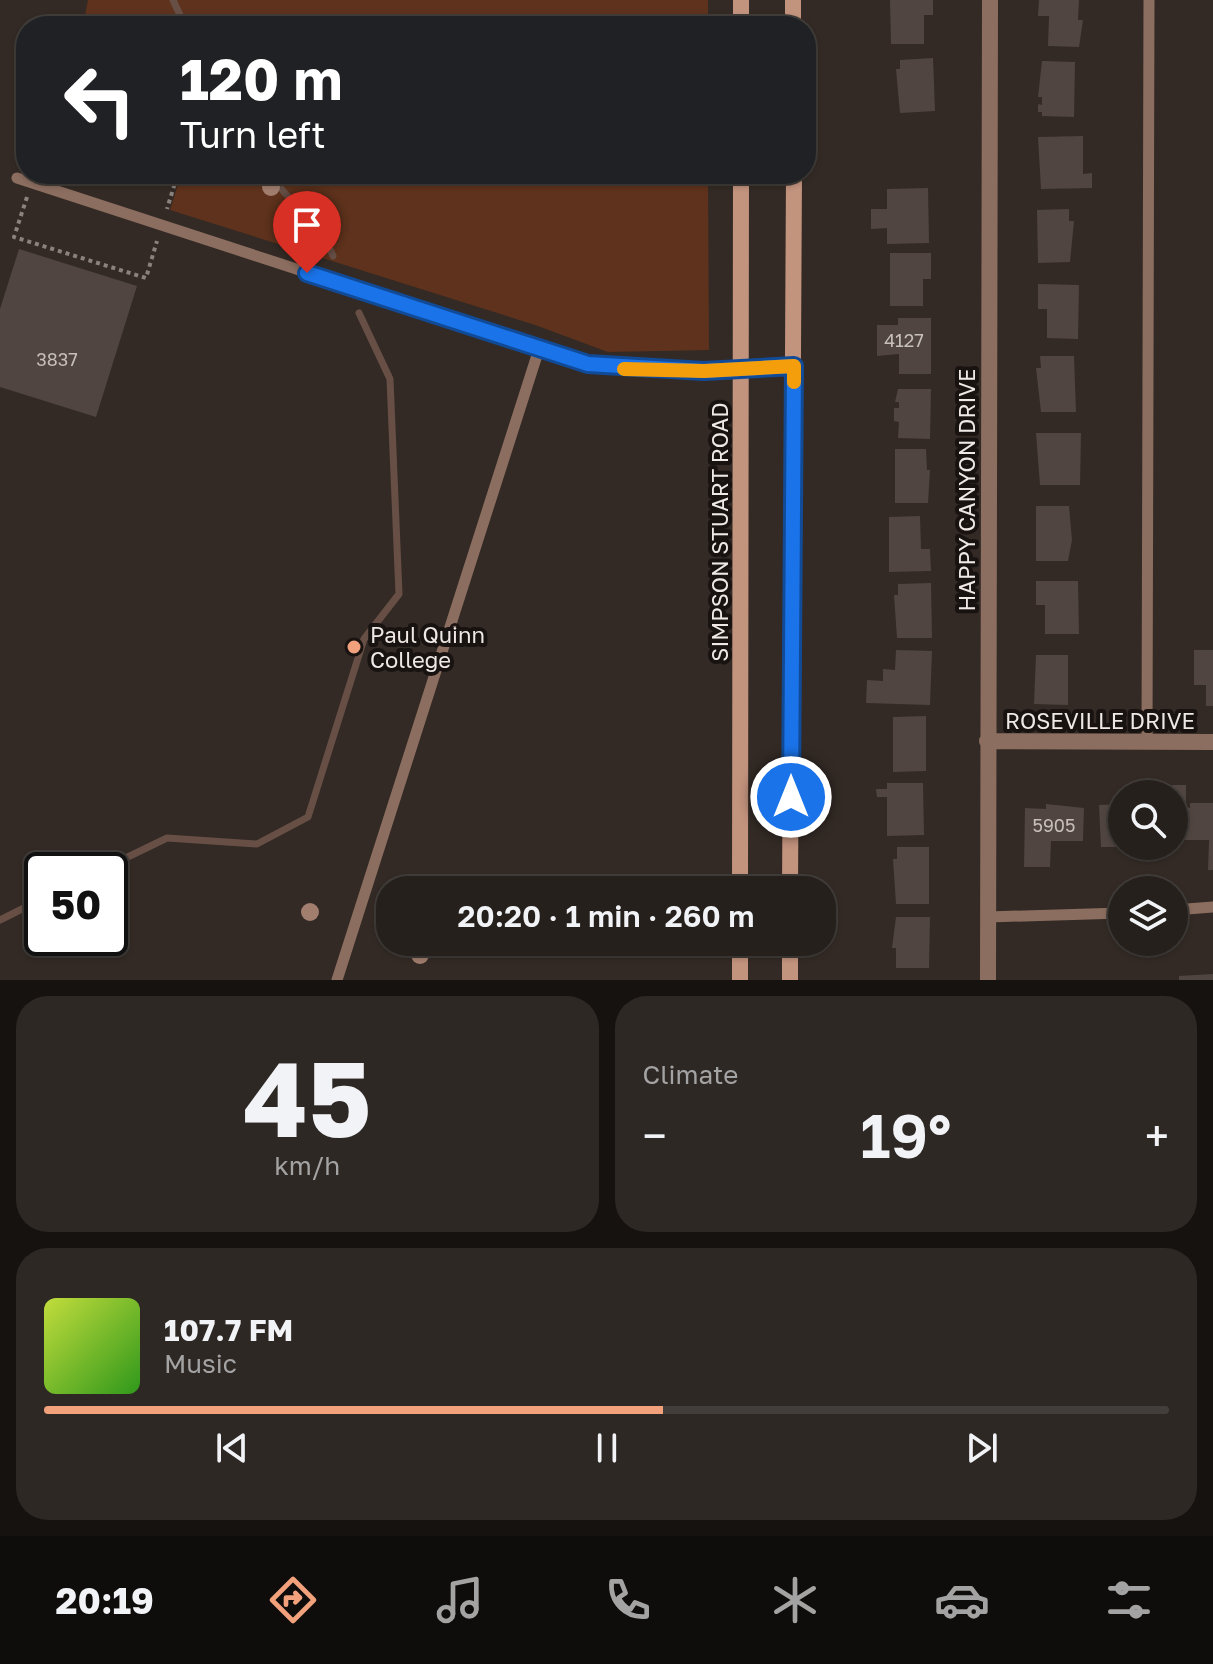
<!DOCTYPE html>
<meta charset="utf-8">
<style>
:root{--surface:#26201c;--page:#2e2825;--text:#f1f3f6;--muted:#a4a3a3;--line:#423e3b;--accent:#f1a17c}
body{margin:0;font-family:"Golos Text",sans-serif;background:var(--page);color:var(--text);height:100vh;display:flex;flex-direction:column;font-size:30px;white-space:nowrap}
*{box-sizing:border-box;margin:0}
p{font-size:26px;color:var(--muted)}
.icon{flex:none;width:44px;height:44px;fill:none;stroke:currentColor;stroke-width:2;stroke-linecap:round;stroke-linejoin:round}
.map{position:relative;height:980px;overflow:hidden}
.drawer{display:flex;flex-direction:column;gap:16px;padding:16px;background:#15120f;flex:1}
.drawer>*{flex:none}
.guide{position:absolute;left:16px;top:16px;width:800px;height:168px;border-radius:32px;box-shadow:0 2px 6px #0004,0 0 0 2px var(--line);background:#202124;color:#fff;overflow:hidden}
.buttons{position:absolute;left:1108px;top:780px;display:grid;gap:16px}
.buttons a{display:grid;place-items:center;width:80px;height:80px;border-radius:50%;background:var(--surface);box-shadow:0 2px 6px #0004,0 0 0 2px var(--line);font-size:40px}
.speed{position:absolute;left:24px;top:852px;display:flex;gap:16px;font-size:40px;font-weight:700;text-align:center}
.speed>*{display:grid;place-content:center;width:104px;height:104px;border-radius:50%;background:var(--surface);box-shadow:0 2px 6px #0004,0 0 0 2px var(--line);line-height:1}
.speed .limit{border:4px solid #111;border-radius:12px;background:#fff;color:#111}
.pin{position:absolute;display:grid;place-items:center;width:68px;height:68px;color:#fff;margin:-82px -34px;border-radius:50% 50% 50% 0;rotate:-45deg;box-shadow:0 0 8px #0007}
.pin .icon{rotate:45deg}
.me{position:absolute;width:88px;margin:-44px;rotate:0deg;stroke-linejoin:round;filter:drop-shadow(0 0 6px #0008)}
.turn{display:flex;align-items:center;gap:28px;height:168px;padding:0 32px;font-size:36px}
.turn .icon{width:104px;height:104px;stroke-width:2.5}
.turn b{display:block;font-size:56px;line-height:68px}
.big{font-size:60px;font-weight:600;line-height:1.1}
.drawer .widget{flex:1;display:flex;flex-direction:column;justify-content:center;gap:12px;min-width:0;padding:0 28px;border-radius:32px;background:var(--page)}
.drawer .dial{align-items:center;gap:0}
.dial b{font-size:104px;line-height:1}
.song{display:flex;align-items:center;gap:24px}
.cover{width:96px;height:96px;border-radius:12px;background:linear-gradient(135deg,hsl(70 70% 55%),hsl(110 70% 35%))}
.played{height:8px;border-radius:4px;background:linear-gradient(90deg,var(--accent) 55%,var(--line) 55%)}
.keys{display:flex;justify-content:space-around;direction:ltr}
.heat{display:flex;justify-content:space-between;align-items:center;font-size:44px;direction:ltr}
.drawer .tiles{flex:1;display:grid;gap:16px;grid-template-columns:1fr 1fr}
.widget:last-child{grid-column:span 2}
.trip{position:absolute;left:376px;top:876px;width:460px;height:80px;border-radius:32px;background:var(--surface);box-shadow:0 2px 6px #0004,0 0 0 2px var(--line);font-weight:600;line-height:80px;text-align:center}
.menu{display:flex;height:128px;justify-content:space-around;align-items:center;background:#0f0d0b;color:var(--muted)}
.menu .icon{width:56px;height:56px}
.menu .selected{color:var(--accent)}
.menu b{font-size:36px;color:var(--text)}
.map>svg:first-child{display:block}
.green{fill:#5e321c}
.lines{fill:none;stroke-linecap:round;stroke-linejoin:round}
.stream{stroke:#674f45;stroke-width:7}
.building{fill:#504541}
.path{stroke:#8a827e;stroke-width:4;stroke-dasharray:4 4;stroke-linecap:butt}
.service{stroke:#8c6e60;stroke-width:11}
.minor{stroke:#8c6e60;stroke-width:16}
.secondary{stroke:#c2937d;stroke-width:16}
.tree{fill:#a27e6e}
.route-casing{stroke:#114b97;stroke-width:20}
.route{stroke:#1a73e8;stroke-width:14}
.slow{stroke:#f59e0b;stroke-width:14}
.poi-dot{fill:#f1a17c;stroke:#181311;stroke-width:3}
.labels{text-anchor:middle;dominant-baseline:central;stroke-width:8;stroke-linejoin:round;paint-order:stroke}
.number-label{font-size:18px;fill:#c7bfbc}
.street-label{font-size:22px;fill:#efe8e5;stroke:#181311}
.poi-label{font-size:22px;fill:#efe8e5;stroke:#181311;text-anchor:start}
</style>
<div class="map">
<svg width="1213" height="980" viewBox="0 0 1213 980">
<rect width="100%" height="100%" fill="#332a25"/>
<!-- green -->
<path class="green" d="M88 0H708V26H83Z
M147 174H708L709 350 608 352 535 325 170 210 178 184Z"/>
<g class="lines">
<!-- stream -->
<path class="stream" d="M173 0 185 26
M268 174 324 237 333 256
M101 870 167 838 257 844 308 817 364 639 399 594 390 379 359 313
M0 920 42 899"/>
</g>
<!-- building -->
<path class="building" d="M890 0H933V15H924V44H891Z
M1039 0H1079L1078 20H1083L1079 47 1048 46 1049 16H1038Z
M933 58 935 111 900 113 896 69H900V60Z
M1042 61 1075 62 1074 117 1042 116V112H1038V104L1042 105V97H1038Z
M1083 136V174L1092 173V188L1041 189 1038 137Z
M928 188 929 243 887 244V228L871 229V209H887V189Z
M1069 209V221H1074L1070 262 1038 263 1037 210Z
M19 249 137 286 96 417 0 387V309Z
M890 253H931V279H923V306H890Z
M1038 284 1079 285 1078 339 1047 338V309H1038Z
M898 318H931V374H899V354L877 356V325H898Z
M1040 356H1074L1076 412H1041L1036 368H1041Z
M898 389H931L930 439 898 438 899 422 894 421V408H899V402H895Z
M1036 433H1081L1080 485H1040Z
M895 449H926L927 470H930L928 503H895Z
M1036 506H1069L1072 540 1068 561H1036Z
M920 516 921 549H930L931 571 889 572V517Z
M1036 581H1078L1079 634H1045V605H1036Z
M931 583 932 638H897L894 595H898V584Z
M896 650 932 651 930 705 866 703 867 680 883 681V669L895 670Z
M1194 650H1213V706H1206V685H1194Z
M1036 655H1068V705L1034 704Z
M926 716V771L893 772V717Z
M887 783H923L924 835 887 836V797H877L876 789H887Z
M1172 785H1186V807L1190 808V803H1213V870H1208L1209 840H1174Z
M1046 804 1084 808 1083 841H1051L1050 867H1024L1025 808 1046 809Z
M1121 804 1122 847H1101L1099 805Z
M897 847H929V904H896L893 859H897Z
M896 917H930L929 968H896V948H892Z
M1213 974V980H1179V976Z"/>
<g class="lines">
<!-- path -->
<path class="path" d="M134 174 174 186 167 209
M27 197 14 237 146 278 157 241"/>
<!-- service -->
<path class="service" d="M17 178 588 364 626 369 741 370
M1147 742 1149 0
M1174 910 1213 907
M988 917 1122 913
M337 980 539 349"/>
<!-- minor -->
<path class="minor" d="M987 741 1213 742
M988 980 990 0"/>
<!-- secondary -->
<path class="secondary" d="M741 0V26
M793 0V26
M741 370 794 366
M740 890 741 174
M790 890 794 174
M740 980V942
M790 980V942"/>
</g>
<!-- trees -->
<g class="tree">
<circle cx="271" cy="187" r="9"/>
<circle cx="317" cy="207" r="9"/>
<circle cx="310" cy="912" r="9"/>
<circle cx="420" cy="955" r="9"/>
</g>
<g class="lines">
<!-- route casing -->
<g class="route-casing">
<path id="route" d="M307 273 588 364 704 371 794 366 791 797"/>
</g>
<!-- route -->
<use href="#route" class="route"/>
<!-- slow -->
<path class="slow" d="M624 369 704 371 794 366V382"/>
</g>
<!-- markers -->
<circle class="poi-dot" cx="354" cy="647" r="8"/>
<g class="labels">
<!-- number labels -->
<g class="number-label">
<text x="904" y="340">4127</text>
<text x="57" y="359">3837</text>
<text x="1054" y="825">5905</text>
</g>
<!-- street labels -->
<g class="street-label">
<text transform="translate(966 490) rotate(-90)">HAPPY CANYON DRIVE</text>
<text transform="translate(719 532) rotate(-90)">SIMPSON STUART ROAD</text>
<text x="1100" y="720">ROSEVILLE DRIVE</text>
</g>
<!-- poi labels -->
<g class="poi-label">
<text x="370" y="634">Paul Quinn<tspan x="370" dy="25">College</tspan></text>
</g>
</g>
</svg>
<div class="buttons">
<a><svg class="icon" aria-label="search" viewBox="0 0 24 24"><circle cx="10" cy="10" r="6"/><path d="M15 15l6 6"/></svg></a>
<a><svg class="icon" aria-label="layers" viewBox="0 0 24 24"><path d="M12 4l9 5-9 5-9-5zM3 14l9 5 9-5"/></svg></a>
</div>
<div class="speed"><div class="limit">50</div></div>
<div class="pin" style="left:307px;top:273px;background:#d93025"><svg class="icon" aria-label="arrive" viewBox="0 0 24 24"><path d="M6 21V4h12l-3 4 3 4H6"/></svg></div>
<svg class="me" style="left:791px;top:797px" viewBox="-20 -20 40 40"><circle r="17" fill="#1a73e8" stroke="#fff" stroke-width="3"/><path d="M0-11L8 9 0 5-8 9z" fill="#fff"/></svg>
<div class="trip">20:20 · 1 min · 260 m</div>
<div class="guide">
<div class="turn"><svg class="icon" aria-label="left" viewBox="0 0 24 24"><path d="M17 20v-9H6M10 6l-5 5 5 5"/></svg><div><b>120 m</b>Turn left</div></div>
</div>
</div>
<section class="drawer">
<div class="tiles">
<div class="widget dial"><b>45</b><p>km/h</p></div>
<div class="widget"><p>Climate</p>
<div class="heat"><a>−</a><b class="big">19°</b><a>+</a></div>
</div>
<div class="widget">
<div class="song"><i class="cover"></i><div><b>107.7 FM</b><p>Music</p></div></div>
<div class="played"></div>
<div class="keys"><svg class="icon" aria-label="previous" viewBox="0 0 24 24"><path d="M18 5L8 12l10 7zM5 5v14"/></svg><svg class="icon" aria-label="pause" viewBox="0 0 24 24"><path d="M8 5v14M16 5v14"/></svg><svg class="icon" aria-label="next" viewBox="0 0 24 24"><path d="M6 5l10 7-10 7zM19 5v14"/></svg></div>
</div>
</div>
</section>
<nav class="menu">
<b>20:19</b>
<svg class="icon selected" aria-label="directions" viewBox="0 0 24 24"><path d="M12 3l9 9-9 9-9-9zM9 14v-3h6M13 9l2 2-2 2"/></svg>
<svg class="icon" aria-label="music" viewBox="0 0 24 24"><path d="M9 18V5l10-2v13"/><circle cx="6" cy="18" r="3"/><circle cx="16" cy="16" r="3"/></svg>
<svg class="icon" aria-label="phone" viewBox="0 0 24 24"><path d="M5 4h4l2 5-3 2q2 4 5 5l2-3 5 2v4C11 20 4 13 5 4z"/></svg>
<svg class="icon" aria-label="climate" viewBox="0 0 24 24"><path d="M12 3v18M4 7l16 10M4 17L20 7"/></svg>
<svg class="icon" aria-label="car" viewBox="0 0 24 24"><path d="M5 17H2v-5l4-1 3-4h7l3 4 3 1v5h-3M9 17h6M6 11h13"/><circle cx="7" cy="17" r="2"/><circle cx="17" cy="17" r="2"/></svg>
<svg class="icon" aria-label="filters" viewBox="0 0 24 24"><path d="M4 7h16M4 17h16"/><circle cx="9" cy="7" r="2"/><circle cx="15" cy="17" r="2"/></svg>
</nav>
